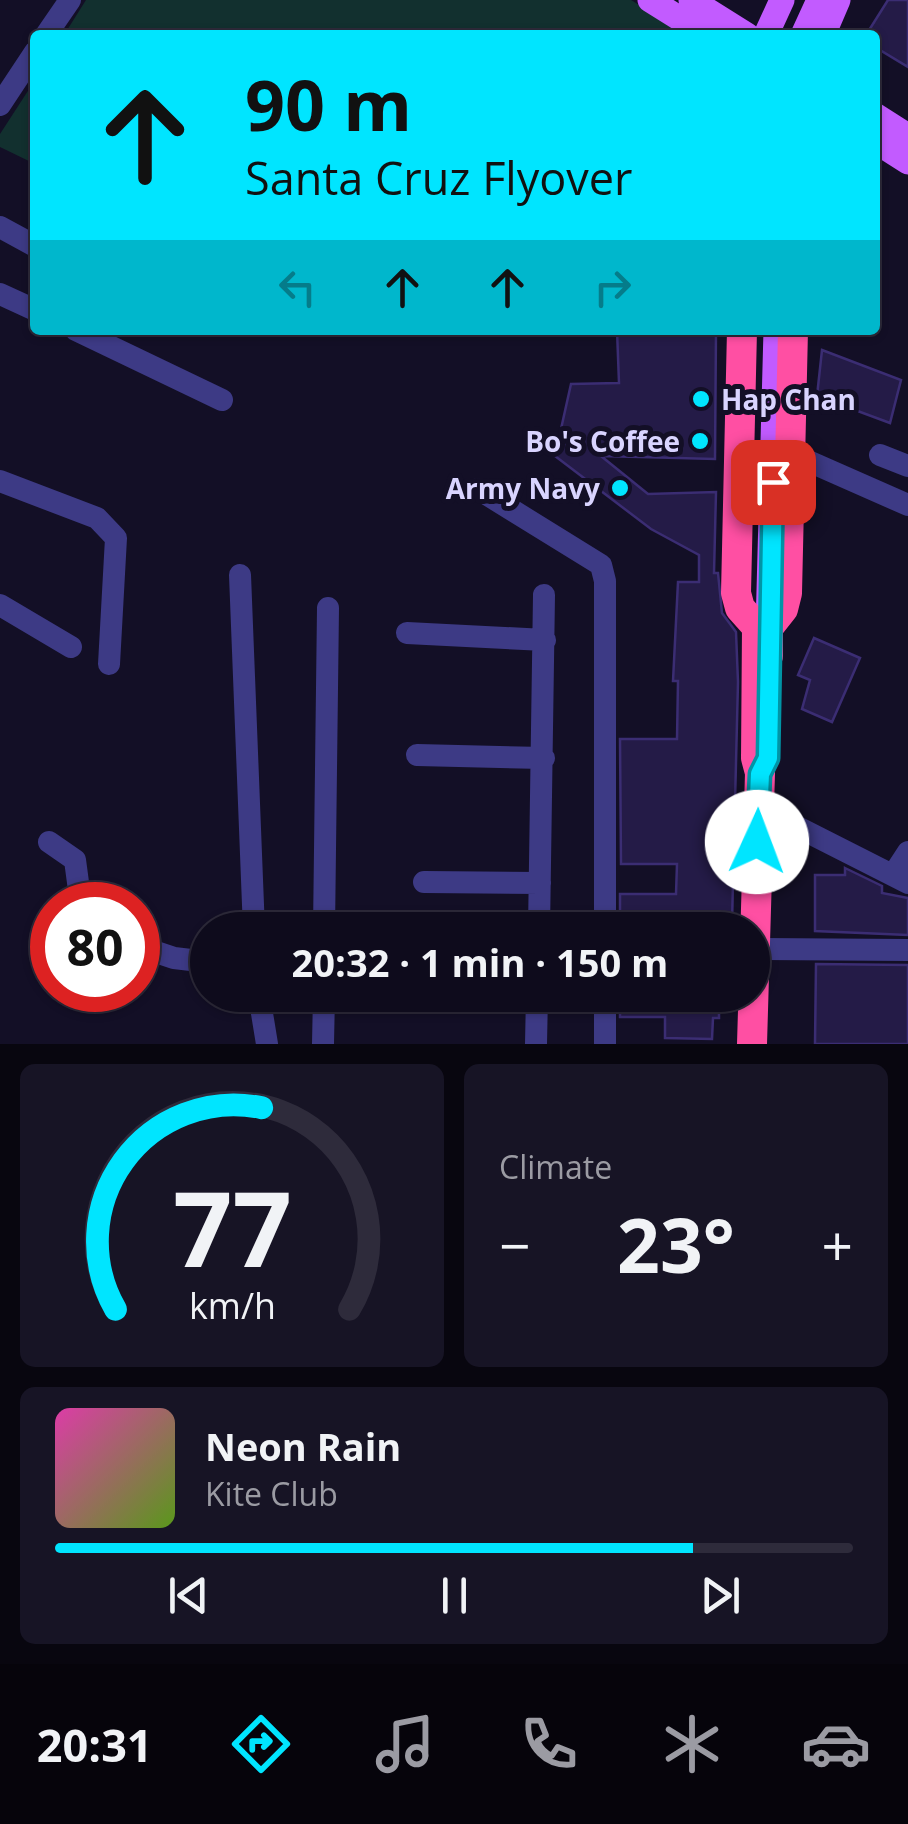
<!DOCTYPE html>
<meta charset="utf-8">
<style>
:root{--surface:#0e0b1c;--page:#171425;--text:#f1f3f6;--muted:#9b9ba3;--line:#2e2b3b;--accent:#00e5ff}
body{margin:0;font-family:"Open Sans",sans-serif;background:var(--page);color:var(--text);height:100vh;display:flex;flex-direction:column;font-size:38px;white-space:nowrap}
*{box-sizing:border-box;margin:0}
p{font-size:32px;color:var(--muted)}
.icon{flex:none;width:55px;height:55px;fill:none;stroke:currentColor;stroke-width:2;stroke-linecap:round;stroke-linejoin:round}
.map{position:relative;height:1044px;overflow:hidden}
.sheet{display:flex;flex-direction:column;gap:20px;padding:20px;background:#08060f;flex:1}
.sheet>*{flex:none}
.guide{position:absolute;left:30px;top:30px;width:850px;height:305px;border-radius:10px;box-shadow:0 2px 8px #0004,0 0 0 2px var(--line);background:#00e5ff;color:#111;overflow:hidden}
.speed{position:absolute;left:30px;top:882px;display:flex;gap:20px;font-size:50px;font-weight:700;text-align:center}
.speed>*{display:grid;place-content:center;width:130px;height:130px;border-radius:50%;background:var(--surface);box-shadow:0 2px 8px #0004,0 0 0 2px var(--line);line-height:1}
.speed .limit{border:15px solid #d22;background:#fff;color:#111}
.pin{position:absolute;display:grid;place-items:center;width:85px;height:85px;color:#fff;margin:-42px;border-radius:20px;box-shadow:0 5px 15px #0006}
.me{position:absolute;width:110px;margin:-55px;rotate:2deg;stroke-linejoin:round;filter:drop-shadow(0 0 8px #0008)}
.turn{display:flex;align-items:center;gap:35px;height:210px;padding:0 50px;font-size:45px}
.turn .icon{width:130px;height:130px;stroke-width:2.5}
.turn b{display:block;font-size:70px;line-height:85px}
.lanes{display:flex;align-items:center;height:95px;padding:0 50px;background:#0003;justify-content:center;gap:50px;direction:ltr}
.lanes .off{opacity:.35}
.big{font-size:75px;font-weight:700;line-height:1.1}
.sheet .widget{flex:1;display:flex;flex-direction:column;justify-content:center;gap:15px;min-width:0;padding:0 35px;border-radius:15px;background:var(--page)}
.sheet .dial{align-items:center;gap:0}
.dial svg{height:260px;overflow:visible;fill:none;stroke:var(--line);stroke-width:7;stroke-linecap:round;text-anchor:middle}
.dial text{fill:var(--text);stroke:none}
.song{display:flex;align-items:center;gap:30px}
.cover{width:120px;height:120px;border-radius:15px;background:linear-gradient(135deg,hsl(320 70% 55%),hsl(90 70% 35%))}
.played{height:10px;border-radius:5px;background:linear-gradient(90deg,var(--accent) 80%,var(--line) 80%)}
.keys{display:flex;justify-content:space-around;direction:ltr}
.heat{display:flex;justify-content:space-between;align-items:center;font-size:55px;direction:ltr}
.sheet .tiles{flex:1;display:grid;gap:20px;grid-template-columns:1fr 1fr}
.widget:last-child{grid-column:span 2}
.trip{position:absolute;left:190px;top:912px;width:580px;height:100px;border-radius:50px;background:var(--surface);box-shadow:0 2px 8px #0004,0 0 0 2px var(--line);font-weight:700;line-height:100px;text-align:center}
.tab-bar{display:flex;height:160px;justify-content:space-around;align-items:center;background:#06040b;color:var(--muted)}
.tab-bar .icon{width:70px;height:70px}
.tab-bar .on{color:var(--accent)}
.tab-bar b{font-size:45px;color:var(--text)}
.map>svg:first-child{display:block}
.green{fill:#12302f}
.building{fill:#241b47;stroke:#3b2d73;stroke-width:2.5}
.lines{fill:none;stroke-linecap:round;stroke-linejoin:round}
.minor{stroke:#3d3a85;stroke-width:22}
.major{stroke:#c25bff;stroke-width:25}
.highway{stroke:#ff4fa3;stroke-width:30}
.route-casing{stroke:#0095a6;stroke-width:25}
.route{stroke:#00e5ff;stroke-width:18}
.poi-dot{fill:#00e5ff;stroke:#130f26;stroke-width:4}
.labels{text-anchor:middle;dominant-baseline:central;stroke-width:10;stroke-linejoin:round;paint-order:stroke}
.poi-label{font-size:28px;font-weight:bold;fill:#d9d4ff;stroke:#130f26;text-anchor:end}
</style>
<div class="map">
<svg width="908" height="1044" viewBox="0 0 908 1044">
<rect width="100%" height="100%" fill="#130f26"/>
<!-- green -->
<path class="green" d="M86 0H631L688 35H64Z
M35 80V164L0 147V134Z"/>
<!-- building -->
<path class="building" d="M888 0H908V67L875 47V35H866Z
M617 330H716L715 459 601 456 648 494 716 492 714 573H718L722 613 736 632 738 682 732 923H719V930H652V919H620V894H676L677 864H621L620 739H677L678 681H673L678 582H699V555L651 529 555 456 571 384 619 383Z
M822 350 901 380 890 423 817 396Z
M814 638 860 658 832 722 802 709 810 680 798 675Z
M845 868 882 886V893L908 898V935L815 931V875H845Z
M816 964 908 965V1044H815Z
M620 995H719V1018H713L712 1039 665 1038V1017H620Z"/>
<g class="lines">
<!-- minor -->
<path class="minor" d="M46 35 70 0
M0 105 35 52
M0 227 35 246
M0 294 35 310
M76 330 222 400
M790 453 908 505
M880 455 908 466
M0 481 97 518 116 538 109 664
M478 489 601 565 605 581V930
M240 575 254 930
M0 605 71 647
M407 633 545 640
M417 755 544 758
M758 807 908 883
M49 842 75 860 81 905
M893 875 908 852
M424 882 540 883
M324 930 328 608
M539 930 544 595
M138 946 174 958 208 962
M753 949 908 950
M259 995 267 1044
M605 995V1044
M323 1044 324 995
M536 1044 537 995"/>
<!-- major -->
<path class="major" d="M650 0 706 35
M691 0 747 35
M766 35 782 0
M803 35 819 0
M823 35 838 0
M875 115 908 136
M875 141 908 162
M768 628 776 330"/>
<!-- highway -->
<path class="highway" d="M742 330 736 593 740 608 757 627 756 758 760 773 752 1044
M768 656V628L783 609 787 593 793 330"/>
</g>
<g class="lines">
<!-- route casing -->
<g class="route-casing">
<path id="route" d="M757 842 760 774 768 758 773 482"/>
</g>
<!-- route -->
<use href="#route" class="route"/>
</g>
<!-- markers -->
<g class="poi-dot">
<circle cx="701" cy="399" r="10"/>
<circle cx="700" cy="441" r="10"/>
<circle cx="620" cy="488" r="10"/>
</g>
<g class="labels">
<!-- poi labels -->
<g class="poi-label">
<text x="721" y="399" text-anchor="start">Hap Chan</text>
<text x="680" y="441">Bo's Coffee</text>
<text x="600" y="488">Army Navy</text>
</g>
</g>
</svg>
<div class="speed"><div class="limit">80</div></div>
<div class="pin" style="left:773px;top:482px;background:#d93025"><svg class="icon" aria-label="arrive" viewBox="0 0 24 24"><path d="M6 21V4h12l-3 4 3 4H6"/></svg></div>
<svg class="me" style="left:757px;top:842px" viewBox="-20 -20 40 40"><circle r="19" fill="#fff"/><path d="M0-13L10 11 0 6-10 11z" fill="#00e5ff"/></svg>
<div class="trip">20:32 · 1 min · 150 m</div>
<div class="guide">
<div class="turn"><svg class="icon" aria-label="ahead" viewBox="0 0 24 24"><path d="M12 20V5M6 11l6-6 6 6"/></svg><div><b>90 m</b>Santa Cruz Flyover</div></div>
<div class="lanes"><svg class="icon off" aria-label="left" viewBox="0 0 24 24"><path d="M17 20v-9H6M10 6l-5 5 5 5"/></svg><svg class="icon" aria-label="ahead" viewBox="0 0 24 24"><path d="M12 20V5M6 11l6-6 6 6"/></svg><svg class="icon" aria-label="ahead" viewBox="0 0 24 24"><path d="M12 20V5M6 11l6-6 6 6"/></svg><svg class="icon off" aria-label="right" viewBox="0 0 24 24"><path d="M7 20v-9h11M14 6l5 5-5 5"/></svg></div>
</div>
</div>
<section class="sheet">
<div class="tiles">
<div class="widget dial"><svg viewBox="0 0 100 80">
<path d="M14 69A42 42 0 1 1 86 69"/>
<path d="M14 69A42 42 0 0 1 59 7" stroke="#00e5ff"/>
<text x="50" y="56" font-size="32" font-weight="700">77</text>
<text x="50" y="72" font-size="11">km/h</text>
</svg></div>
<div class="widget"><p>Climate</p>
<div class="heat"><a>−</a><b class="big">23°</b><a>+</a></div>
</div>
<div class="widget">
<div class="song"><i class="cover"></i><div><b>Neon Rain</b><p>Kite Club</p></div></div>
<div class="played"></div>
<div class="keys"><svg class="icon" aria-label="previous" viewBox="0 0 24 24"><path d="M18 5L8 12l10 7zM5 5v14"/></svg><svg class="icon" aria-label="pause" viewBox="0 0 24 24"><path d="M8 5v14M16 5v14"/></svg><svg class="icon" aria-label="next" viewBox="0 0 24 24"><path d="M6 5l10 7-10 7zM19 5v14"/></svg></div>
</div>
</div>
</section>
<nav class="tab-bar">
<b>20:31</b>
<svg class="icon on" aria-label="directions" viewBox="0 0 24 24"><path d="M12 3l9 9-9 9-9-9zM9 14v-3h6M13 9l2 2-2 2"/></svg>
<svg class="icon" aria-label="music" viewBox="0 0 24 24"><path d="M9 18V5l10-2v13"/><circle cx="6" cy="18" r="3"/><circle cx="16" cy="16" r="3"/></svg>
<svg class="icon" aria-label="phone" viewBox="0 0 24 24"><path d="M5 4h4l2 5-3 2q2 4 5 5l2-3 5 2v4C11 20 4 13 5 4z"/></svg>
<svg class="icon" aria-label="climate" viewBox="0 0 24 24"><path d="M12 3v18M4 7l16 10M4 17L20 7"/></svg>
<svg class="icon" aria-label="car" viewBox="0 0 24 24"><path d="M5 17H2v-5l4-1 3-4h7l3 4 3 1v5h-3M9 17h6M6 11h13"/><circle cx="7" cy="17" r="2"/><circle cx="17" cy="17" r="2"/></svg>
</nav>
